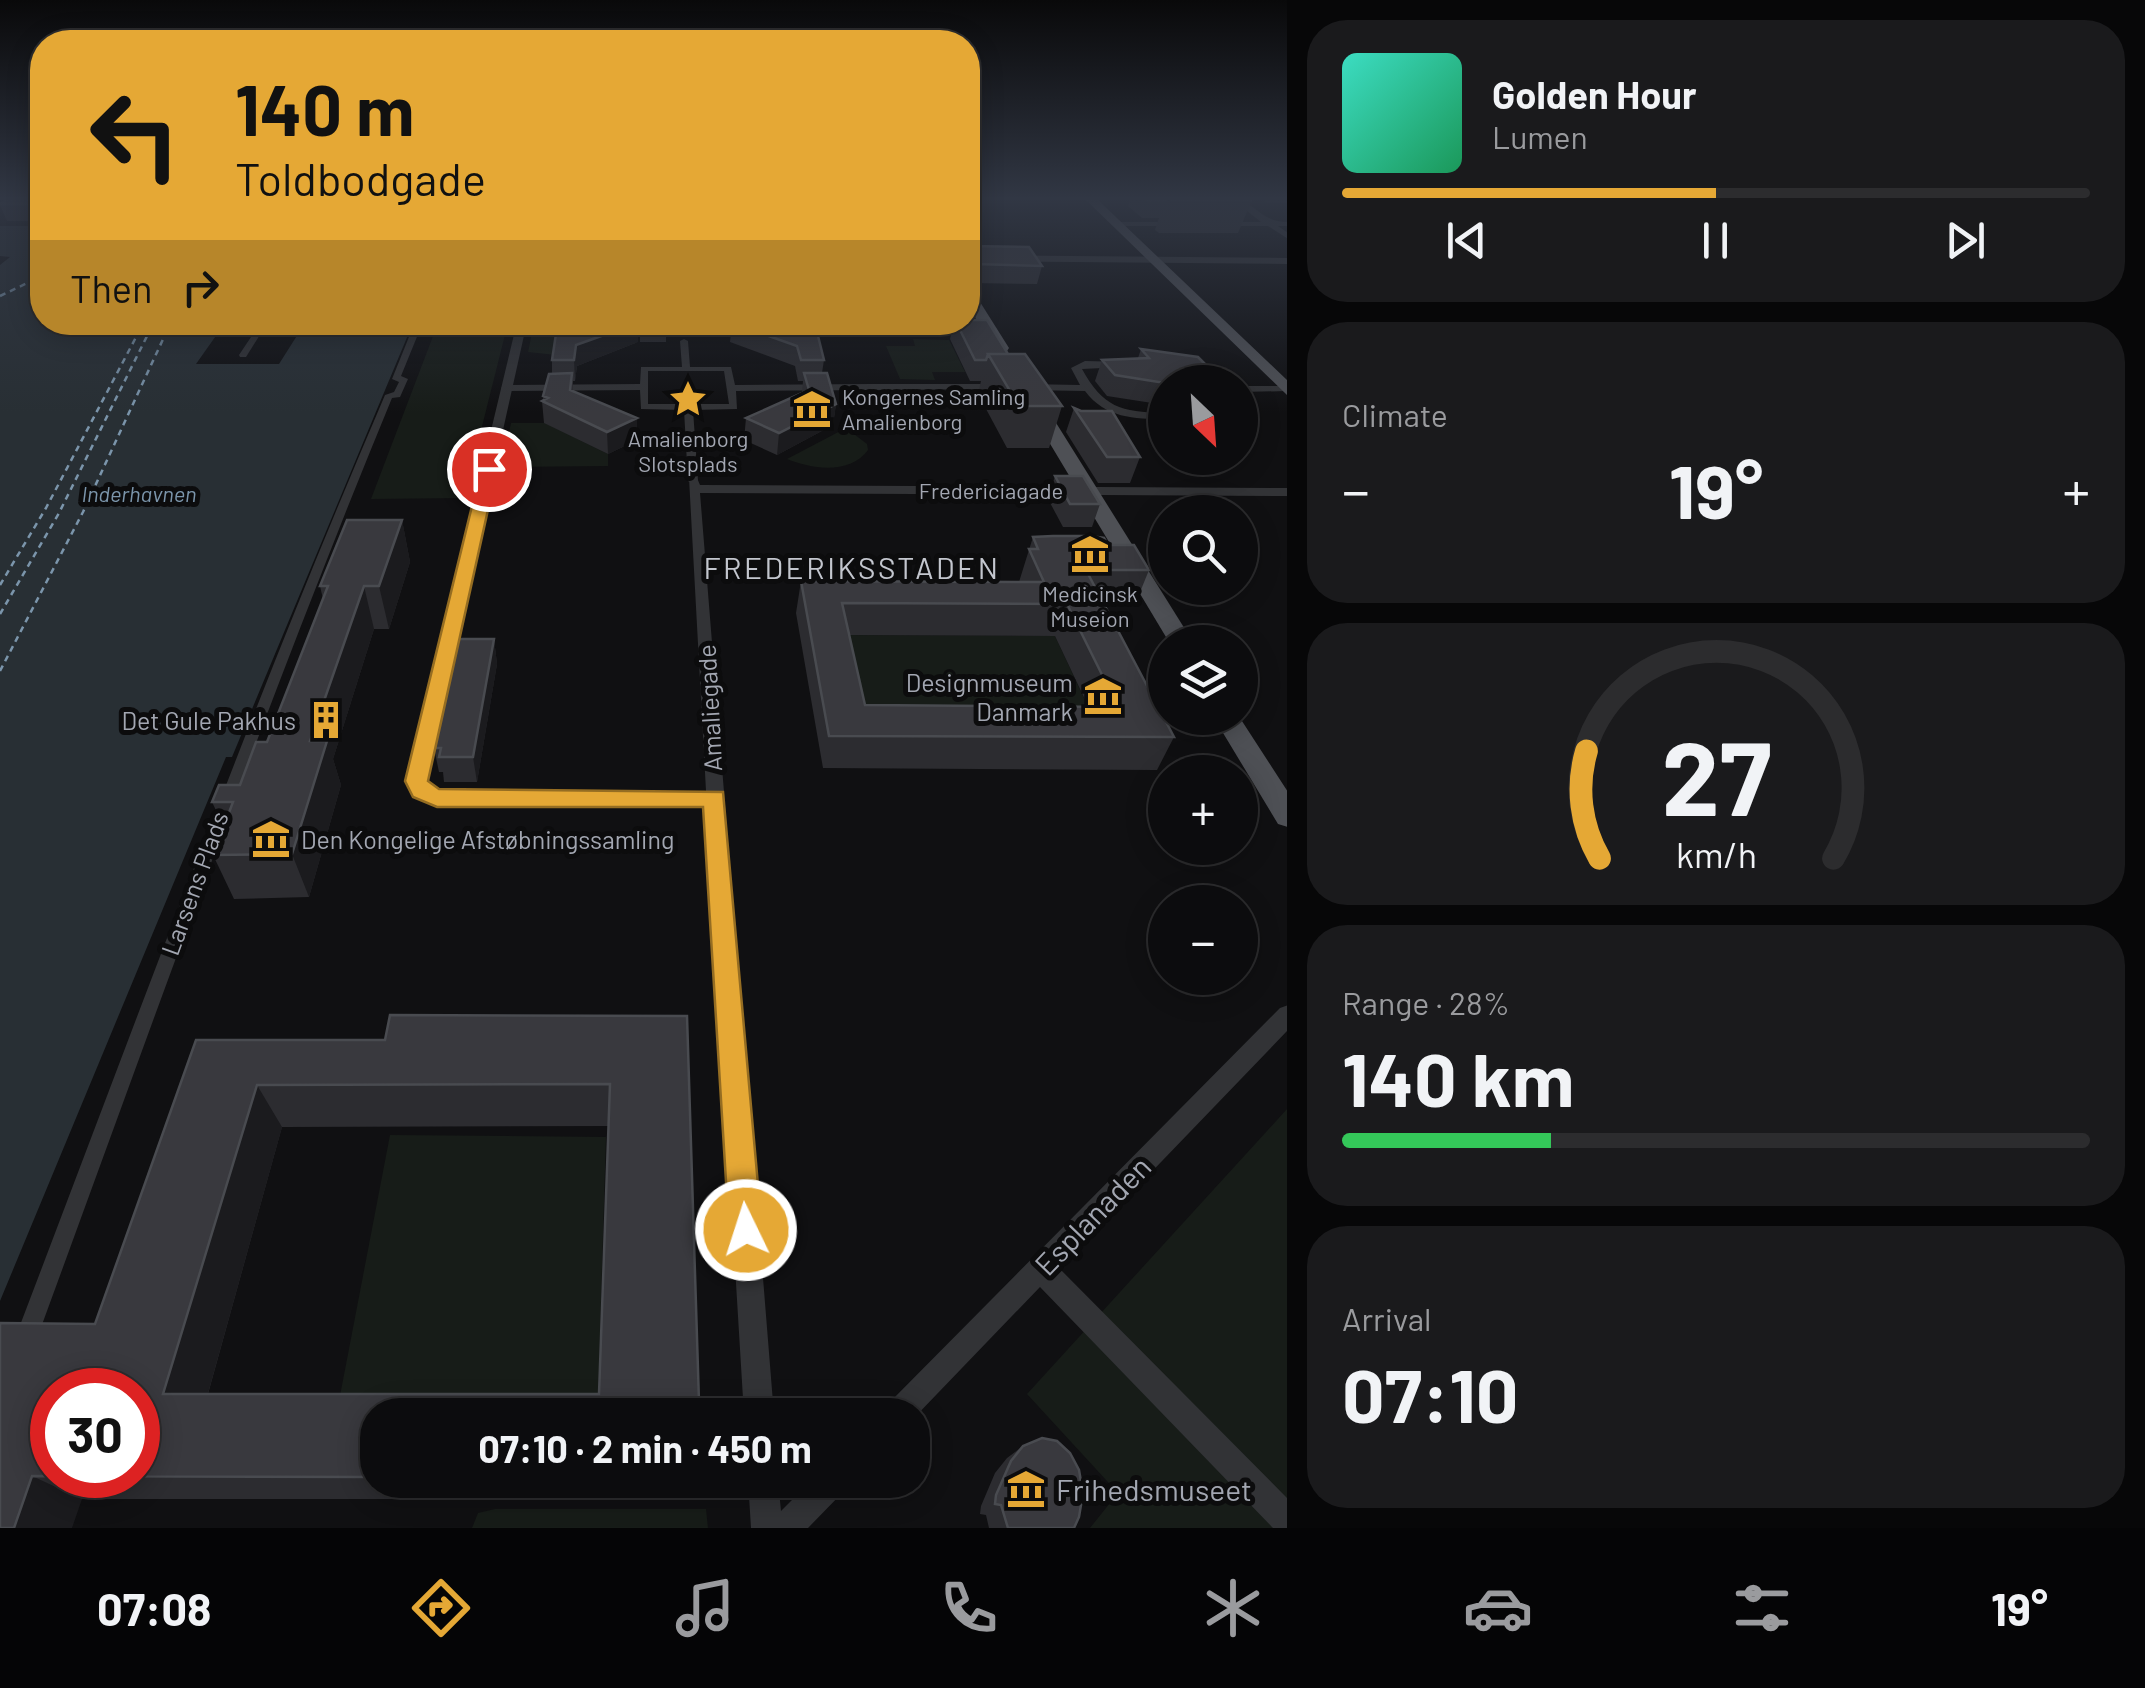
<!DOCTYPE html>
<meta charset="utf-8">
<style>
:root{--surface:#0c0c0e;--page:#1a1a1c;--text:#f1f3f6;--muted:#9a9b9e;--line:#2c2c2e;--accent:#e5a835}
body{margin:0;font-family:Barlow,sans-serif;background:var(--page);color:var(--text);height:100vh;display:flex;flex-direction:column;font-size:38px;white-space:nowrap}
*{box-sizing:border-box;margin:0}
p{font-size:32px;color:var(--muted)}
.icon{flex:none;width:55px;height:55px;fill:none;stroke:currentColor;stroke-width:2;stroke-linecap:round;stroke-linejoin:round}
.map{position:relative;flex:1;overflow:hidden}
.panel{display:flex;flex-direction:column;gap:20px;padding:20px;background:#070708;width:858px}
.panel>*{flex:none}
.hud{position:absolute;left:30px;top:30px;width:950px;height:305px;border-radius:40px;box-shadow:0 5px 25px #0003,0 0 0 2px var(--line);background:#e5a835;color:#111;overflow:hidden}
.needle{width:65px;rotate:155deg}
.buttons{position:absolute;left:1148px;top:365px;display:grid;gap:20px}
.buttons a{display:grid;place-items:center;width:110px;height:110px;border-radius:50%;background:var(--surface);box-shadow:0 5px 25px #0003,0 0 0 2px var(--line);font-size:50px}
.speed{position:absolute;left:30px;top:1368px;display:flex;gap:20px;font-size:50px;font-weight:700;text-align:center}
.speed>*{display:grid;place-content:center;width:130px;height:130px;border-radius:50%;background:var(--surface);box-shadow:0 5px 25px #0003,0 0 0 2px var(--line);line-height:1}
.speed .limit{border:15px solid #d22;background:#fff;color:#111}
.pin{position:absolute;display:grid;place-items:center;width:85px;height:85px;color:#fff;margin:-42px;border:5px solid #fff;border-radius:50%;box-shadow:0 2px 10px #0007}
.me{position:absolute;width:110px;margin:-55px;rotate:356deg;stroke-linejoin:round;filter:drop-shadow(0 0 8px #0008)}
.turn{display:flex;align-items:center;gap:35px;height:210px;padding:0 40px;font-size:45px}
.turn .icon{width:130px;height:130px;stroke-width:2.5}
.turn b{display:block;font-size:70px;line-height:85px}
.then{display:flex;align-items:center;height:95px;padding:0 40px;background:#0003;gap:20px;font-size:38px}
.big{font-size:75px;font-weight:700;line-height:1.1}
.panel .card{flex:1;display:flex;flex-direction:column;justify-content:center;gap:15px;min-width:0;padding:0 35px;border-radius:40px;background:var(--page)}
.panel .dial{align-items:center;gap:0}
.dial svg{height:260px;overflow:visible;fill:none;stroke:var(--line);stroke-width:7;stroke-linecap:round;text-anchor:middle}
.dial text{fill:var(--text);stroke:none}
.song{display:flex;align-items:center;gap:30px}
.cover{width:120px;height:120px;border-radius:15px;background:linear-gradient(135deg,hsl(170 70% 55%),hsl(150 70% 35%))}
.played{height:10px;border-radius:5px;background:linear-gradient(90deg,var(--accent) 50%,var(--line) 50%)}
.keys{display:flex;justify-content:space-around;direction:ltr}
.heat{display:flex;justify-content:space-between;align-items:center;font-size:55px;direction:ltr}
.charge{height:15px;border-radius:8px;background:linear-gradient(90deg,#34c759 28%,var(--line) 0)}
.trip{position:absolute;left:360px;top:1398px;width:570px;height:100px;border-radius:40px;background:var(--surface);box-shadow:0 5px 25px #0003,0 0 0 2px var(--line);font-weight:700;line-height:100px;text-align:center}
.menu{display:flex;height:160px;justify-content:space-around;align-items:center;background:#050506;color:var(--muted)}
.menu .icon{width:70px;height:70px}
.menu .active{color:var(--accent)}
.menu b{font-size:45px;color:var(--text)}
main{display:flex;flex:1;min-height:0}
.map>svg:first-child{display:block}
.green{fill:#171c18}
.water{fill:#282f34}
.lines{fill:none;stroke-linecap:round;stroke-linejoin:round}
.ferry{stroke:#7b95ab;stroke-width:2.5;stroke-dasharray:6 5;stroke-linecap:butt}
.pedestrian{fill:#323336;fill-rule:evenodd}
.minor{fill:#323336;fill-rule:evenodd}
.primary{fill:#4e5055;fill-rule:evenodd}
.wall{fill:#2c2c30;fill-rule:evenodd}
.shaded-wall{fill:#1b1b1e}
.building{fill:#39393e;stroke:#494b50;stroke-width:2.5;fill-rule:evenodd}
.route{fill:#e5a835;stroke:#956d22;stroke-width:2.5}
.labels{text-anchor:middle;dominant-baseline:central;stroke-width:10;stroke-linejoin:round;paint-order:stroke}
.far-poi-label{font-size:22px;fill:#a3a7b2;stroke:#0c0c0d}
.far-street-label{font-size:22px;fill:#a3a7b2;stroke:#0c0c0d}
.far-water-label{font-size:22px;font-style:italic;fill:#7b95ab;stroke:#0c0c0d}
.poi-label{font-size:25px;fill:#a3a7b2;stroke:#0c0c0d;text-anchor:end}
.street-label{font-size:25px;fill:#a3a7b2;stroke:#0c0c0d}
.quarter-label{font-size:30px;letter-spacing:2.5px;fill:#c3c6ce;stroke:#0c0c0d}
.near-street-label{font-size:30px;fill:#a3a7b2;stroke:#0c0c0d}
.near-poi-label{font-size:30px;fill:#a3a7b2;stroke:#0c0c0d;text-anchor:start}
</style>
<main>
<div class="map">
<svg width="1288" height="1528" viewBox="0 0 1288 1528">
<rect width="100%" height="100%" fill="#101012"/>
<!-- green -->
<path class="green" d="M438 323H508L464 498 371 499Z
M534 323H613L556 355 528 352Z
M913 339 949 340 965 372H932L935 380 900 379 886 346H915Z
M511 423H545L608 454V466L502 467Z
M846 428 867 444 868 450C850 475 811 469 787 459Z
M837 635 1055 636 1103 739 858 737Z
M1287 1109V1528H1090L1118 1493 1027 1394Z
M390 1135 606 1137 598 1399 339 1401Z
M495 1509H706L708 1528H472L478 1513Z"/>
<!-- water -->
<path class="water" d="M0 226H42V322L225 323 196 364H279L305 323H413L232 757H226L0 1301V265L10 257 0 256Z"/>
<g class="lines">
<!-- ferry -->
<path class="ferry" d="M0 296 42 276
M0 585 46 508 144 322
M0 614 59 513 154 322
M0 671 83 512 171 322"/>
<!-- pedestrian -->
<path class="pedestrian" d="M261 322H268L246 357H240L239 355Z
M415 322H423L401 376 408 379 400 397 392 398C264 708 152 1025 36 1341L33 1349 25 1352 17 1349 14 1341C135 1024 251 707 385 395L394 392 399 382 392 379Z
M679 322H687V336L680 334Z
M684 339 688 341 690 367H731L735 385 872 384 876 387 872 390 736 391 737 409 693 410 698 481 693 484 688 481 684 410 641 409 640 390 505 391 501 388 505 385 640 384 641 367H682L680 341ZM648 371H724L729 404H648Z
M1240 386H1285L1288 387V391L1240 392Z"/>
<!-- minor -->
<path class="minor" d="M1232 199C1255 200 1259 222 1288 222V226H1278L1288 233V239L1268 226H1219L1222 222H1261Z
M1117 222H1181L1185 224 1181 226H1114Z
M968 255 1288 258V264L968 261Z
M517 322H527L425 781 428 787 439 791H706L689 478H697L700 485 1288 488V496L700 493 774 1415H744L707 805H437L415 796 407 781Z
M1085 361 1127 362V366L1123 367 1082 369C1103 407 1120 412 1165 413V419C1134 419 1105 418 1085 391L1025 390 1020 387 1025 384 1080 385 1071 368Z
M999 384 1003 385V389L872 390 867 387 872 384Z
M1288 1005V1030L1059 1268 1288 1499V1528H1273L1040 1287 912 1420V1415H882L887 1405 1280 1008Z
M748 1480H778L781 1511 812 1480H848L844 1491 808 1528H751Z"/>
<!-- primary -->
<path class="primary" d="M1085 199H1097L1288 381V396Z
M968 290 975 294 1009 348 1007 351 993 348 968 305Z
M1034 397 1043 402 1193 642H1169L1025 402Z
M1214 718H1240L1288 792V827L1278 824Z"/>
</g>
<!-- wall -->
<path class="wall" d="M42 199V221H7L0 205V203Z
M1130 199H1250L1252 200 1238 233H1159L1155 230 1159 218H1142L1128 206Z
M1261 199H1288V203H1267Z
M968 246 1042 266 1037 284 970 283 968 278Z
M640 322H666V342H640Z
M781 322 824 360 822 373 836 404 833 425 777 455 744 440 746 418 802 392 803 381H798L795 366 730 342 732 323Z
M954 322H968L1008 354 1062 406 1049 448H1007L978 394 981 381H970L950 339Z
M638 342 577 366 575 381H573V391L637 440 608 454 544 423 542 401 552 374V360Z
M1141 349 1220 379 1218 382H1165V405L1107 396 1095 381 1102 360 1138 358Z
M1074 408 1140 457 1130 483H1098L1066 432Z
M1055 476 1100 504 1092 527H1063L1048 499Z
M402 520 410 562 389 629H374L333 759 341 785 309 897 234 899 213 855 224 827 212 802 240 785 267 742 323 599 320 586Z
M1033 537 1108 545 1149 570 1136 602H1102L1174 737 1157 770 823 768 796 613 801 581 1019 582ZM849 635 1055 636 1088 706 865 705Z
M494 639 497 664 477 782H444L443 772H439L434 748Z
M687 1016 699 1402 697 1415H378V1480H663L662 1499H82L0 1528 95 1324 196 1040H385ZM609 1126 599 1394H208L282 1127Z
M1023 1446 1074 1528H989L986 1515 980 1514 981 1506 995 1473 1007 1458Z"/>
<!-- shaded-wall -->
<path class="shaded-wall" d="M638 323V342L577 366 575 381 574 360 576 345Z
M836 404 833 425 777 455 779 433Z
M637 418V440L608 454 607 432Z
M402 520 410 562 389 629 379 586Z
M364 586 374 629 333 759 341 785 309 897 292 854 310 741Z
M494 639 497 664 477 782 473 757Z
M257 1085 282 1127 200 1422 163 1394Z
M32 1476 82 1499 72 1528H14Z"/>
<!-- building -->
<path class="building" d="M8 199H42V204H0Z
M1144 199H1166L1165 201H1148Z
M1169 199H1250L1252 200H1171Z
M968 246 1029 247 1042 266 975 264 968 254Z
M968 320H987L1008 354H988L986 360H975L956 322H968Z
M587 322 638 323 576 345 574 360H552L556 334Z
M781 322 818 336 824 360H801L797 346 732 323Z
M1141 349 1198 357 1220 379 1179 378 1183 382 1165 383 1115 375 1102 360 1149 358Z
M988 354H1025L1062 406H1019Z
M572 373 570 390 637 418 607 432 542 401 548 398 543 396 549 374Z
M804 373H827L836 404 779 433 746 418 809 390Z
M1074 408 1081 411H1112L1140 457H1107Z
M1055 476H1083L1100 504H1070Z
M347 520H402L379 586H364L310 741H327L292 854 213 855 233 802H212L219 785H240L256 742H267L328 586H320Z
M1053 536H1091L1104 538 1108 545H1134L1149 570H1086L1174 737 829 736 801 581 1044 582 1029 549H1038L1033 537ZM842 603 1067 604 1118 707 865 705Z
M458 639H494L473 757H439L441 748H434Z
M390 1015 687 1016 699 1402H663V1415H378V1477L32 1476 14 1528H0V1323L95 1324 196 1040H385ZM610 1084 599 1394H163L257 1085ZM52 1390H138V1475H52Z
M1042 1438 1057 1441 1070 1453 1079 1470 1083 1493 1079 1517 1074 1528H1008L1001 1505 995 1504 996 1495 1011 1461 1023 1446Z"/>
<!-- sky -->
<linearGradient id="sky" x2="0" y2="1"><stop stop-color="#09090a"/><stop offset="0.48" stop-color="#313744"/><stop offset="1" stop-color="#313744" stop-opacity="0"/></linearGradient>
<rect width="1288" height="413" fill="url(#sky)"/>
<!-- route -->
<path class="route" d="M489 464 497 469 428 781 439 789 723 792 762 1230 757 1242 746 1247 734 1242 729 1230 703 807H437L413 797 405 781 481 469Z"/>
<!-- icons -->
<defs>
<g id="sight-bare" transform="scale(3)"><path d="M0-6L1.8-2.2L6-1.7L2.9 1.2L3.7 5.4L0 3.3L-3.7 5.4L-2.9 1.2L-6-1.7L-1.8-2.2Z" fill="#e5a835" stroke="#0c0c0d" stroke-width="2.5" paint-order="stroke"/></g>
<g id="museum-bare" transform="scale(3)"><path d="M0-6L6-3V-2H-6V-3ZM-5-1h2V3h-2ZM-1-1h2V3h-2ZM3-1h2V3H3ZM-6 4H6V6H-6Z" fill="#e5a835" stroke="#0c0c0d" stroke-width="2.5" paint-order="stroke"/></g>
<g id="building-bare" transform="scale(3)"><path d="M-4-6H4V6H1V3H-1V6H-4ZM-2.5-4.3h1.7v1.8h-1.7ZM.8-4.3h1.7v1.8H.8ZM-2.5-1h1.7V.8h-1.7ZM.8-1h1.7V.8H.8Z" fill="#e5a835" stroke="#0c0c0d" stroke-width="2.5" paint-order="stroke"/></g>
</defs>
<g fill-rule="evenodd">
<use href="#sight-bare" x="688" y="399"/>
<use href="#museum-bare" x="812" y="409"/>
<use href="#museum-bare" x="1090" y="554"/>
<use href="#museum-bare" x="1103" y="696"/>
<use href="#building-bare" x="326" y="720"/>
<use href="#museum-bare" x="271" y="839"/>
<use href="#museum-bare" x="1026" y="1489"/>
</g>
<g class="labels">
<!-- far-poi labels -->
<g class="far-poi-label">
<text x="842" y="396" text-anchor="start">Kongernes Samling<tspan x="842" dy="25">Amalienborg</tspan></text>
<text x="688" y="438">Amalienborg<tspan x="688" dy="25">Slotsplads</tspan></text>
<text x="1090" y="593">Medicinsk<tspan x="1090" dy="25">Museion</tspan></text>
</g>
<!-- far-street labels -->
<g class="far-street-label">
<text x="991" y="490">Fredericiagade</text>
</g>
<!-- far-water labels -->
<g class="far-water-label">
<text x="139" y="493">Inderhavnen</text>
</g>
<!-- poi labels -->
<g class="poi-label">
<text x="1073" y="682">Designmuseum<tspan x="1073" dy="29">Danmark</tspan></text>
<text x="296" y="720">Det Gule Pakhus</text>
<text x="301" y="839" text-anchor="start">Den Kongelige Afstøbningssamling</text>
</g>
<!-- street labels -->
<g class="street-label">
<text transform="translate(709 708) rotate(-93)">Amaliegade</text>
<text transform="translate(194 883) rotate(-70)">Larsens Plads</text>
</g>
<!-- quarter labels -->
<g class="quarter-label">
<text x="852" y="567">FREDERIKSSTADEN</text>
</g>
<!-- near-street labels -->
<g class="near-street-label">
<text transform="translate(1092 1215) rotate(-46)">Esplanaden</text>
</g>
<!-- near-poi labels -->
<g class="near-poi-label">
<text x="1056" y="1489">Frihedsmuseet</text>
</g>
</g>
</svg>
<div class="buttons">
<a><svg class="needle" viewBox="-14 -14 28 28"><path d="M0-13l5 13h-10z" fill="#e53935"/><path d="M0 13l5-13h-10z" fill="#9a9b9e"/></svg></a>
<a><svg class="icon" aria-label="search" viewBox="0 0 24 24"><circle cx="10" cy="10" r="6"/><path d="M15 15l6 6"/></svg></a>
<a><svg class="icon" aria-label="layers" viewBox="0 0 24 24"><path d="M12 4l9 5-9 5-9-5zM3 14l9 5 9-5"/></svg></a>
<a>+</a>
<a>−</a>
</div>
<div class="speed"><div class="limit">30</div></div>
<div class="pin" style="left:489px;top:469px;background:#d93025"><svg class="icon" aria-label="arrive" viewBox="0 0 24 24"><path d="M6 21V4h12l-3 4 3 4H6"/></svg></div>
<svg class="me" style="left:746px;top:1230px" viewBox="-20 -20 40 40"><circle r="17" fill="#e5a835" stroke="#fff" stroke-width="3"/><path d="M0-11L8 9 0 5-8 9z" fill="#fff"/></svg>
<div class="trip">07:10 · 2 min · 450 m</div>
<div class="hud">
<div class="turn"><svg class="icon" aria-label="left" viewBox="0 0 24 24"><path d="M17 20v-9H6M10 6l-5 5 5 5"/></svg><div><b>140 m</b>Toldbodgade</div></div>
<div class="then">Then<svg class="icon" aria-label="right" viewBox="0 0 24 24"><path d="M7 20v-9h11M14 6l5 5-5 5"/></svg></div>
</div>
</div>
<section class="panel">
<div class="card">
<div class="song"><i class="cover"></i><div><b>Golden Hour</b><p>Lumen</p></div></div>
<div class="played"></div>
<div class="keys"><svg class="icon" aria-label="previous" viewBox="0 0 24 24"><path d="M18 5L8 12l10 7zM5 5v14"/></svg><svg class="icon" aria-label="pause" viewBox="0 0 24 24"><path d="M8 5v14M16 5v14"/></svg><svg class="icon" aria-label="next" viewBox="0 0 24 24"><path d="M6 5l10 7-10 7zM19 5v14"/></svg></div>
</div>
<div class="card"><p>Climate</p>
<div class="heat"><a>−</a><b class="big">19°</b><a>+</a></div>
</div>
<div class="card dial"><svg viewBox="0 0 100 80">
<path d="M14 69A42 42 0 1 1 86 69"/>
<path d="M14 69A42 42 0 0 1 10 36" stroke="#e5a835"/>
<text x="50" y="56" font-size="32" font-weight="700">27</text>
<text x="50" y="72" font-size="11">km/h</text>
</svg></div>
<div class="card"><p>Range · 28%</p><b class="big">140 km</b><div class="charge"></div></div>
<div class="card"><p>Arrival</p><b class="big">07:10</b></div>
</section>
</main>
<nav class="menu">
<b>07:08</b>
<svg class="icon active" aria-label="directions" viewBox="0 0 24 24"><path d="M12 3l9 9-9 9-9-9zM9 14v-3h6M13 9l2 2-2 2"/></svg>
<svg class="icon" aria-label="music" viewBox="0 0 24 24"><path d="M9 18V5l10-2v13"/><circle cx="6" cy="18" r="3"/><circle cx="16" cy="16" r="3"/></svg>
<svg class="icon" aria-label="phone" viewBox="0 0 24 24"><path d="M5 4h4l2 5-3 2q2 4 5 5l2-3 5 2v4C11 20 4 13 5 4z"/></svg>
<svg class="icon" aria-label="climate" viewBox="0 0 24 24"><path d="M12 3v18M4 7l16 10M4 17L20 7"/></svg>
<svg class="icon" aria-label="car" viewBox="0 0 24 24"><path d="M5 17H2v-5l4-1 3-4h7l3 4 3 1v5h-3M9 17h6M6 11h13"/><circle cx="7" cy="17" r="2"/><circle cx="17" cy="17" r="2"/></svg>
<svg class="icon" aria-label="filters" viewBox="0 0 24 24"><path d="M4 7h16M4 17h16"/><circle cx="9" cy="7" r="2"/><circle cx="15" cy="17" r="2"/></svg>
<b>19°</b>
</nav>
